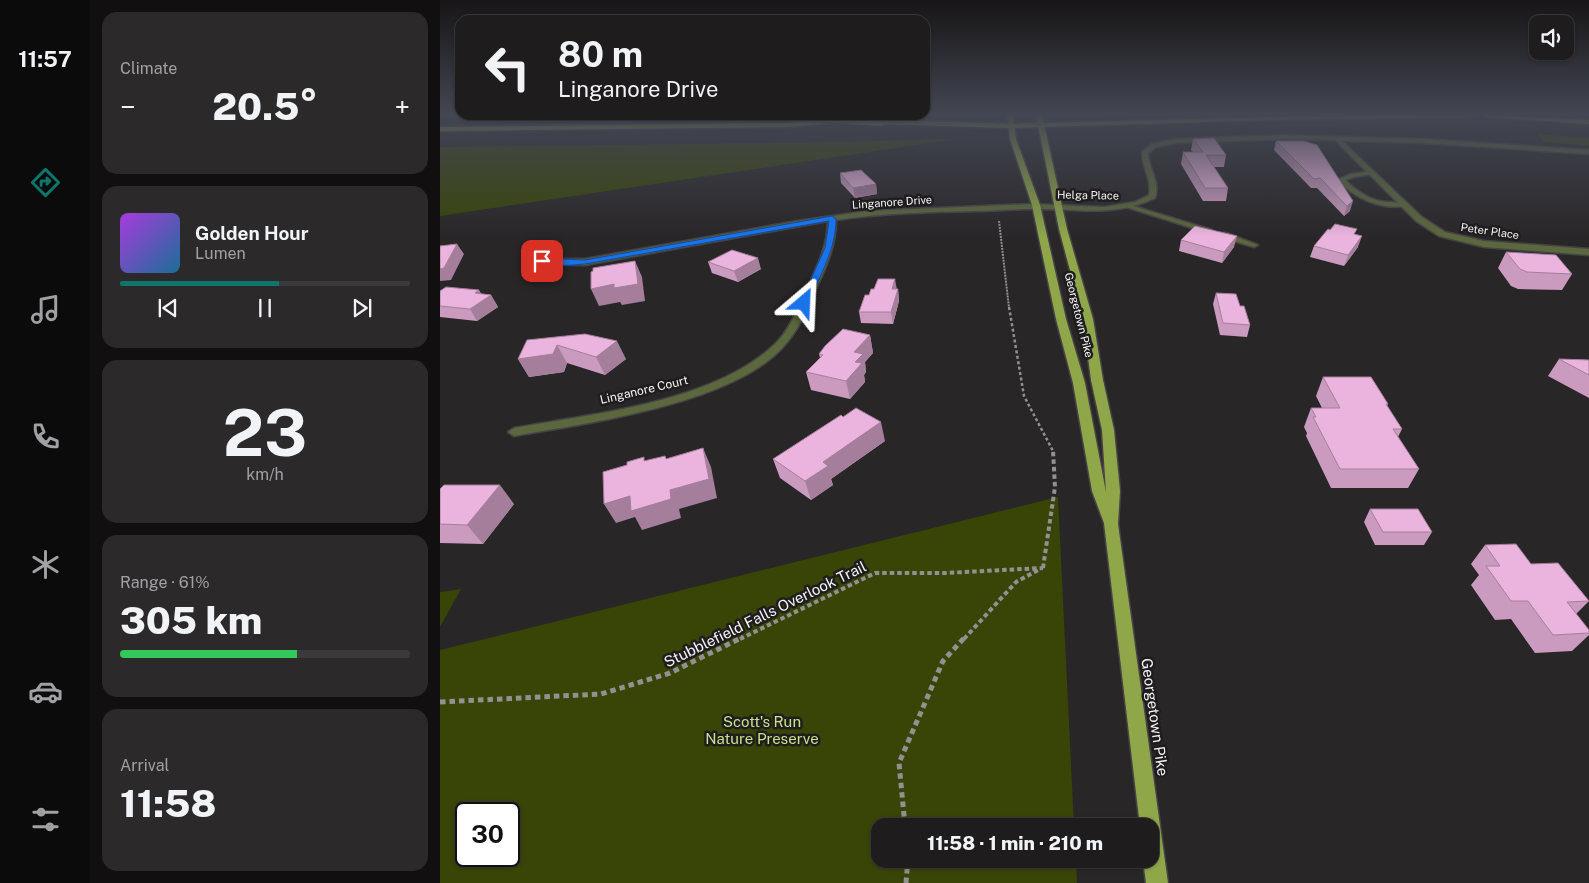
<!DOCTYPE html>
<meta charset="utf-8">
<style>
:root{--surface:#1f1c1e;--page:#2c292b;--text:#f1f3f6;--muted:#a1a1a4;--line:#3c3a3c;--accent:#0f766e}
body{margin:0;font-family:"Public Sans",sans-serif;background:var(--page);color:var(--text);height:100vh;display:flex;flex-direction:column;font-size:19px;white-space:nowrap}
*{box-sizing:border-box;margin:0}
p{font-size:16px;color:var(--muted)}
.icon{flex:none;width:28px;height:28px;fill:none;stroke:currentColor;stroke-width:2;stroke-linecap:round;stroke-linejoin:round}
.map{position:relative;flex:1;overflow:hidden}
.sheet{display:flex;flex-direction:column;gap:12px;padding:12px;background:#110f10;width:350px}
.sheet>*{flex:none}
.banner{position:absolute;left:15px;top:15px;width:475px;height:105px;border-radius:15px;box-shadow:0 1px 4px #0004,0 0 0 1px var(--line);background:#1f1c1e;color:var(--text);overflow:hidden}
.tools{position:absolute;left:1089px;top:15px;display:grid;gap:10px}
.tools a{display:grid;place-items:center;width:45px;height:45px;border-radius:10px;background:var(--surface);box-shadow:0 1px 4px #0004,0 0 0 1px var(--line);font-size:25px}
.speed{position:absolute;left:15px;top:802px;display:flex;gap:10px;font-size:25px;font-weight:700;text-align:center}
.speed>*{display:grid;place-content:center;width:65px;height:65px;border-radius:50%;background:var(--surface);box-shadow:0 1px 4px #0004,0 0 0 1px var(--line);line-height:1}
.speed .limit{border:2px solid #111;border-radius:8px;background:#fff;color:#111}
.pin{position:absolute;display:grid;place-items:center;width:42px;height:42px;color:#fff;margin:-21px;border-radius:10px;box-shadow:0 2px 8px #0006}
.me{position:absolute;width:55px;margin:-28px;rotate:26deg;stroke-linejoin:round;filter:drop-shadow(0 0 4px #0008)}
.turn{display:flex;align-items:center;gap:18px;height:105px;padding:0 20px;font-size:22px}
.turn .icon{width:65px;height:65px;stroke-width:2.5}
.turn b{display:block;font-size:35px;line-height:42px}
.big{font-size:38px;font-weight:800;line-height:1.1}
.sheet .tile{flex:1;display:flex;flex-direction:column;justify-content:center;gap:8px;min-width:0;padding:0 18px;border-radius:15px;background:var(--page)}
.sheet .dial{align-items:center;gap:0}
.dial b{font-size:65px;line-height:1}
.song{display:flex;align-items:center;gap:15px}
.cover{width:60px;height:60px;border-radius:8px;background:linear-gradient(135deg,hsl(280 70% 55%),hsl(200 70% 35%))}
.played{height:5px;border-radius:2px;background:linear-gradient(90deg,var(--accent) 55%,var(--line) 55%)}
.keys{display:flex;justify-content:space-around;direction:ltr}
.heat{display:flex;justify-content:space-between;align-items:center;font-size:28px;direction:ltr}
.charge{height:8px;border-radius:4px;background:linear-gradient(90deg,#34c759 61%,var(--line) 0)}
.trip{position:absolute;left:431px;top:818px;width:288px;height:50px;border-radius:15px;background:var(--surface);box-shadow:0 1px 4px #0004,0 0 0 1px var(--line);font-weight:800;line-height:50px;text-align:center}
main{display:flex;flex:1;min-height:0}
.menu{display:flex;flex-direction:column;width:90px;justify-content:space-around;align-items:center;background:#0c0b0c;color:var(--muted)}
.menu .icon{width:35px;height:35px}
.menu .on{color:var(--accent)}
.menu b{font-size:22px;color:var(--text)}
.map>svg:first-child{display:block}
.green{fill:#384507;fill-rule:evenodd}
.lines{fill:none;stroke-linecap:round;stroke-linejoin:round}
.lane-casing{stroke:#464345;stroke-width:3}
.street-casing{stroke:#464345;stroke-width:3}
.primary-casing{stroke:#464345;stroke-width:3}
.highway-casing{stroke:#464345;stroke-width:3}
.path-far3{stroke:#939092;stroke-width:2;stroke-dasharray:2 1;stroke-linecap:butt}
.path-far2{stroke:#939092;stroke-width:2.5;stroke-dasharray:3 2.5;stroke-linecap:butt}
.path-far1{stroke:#939092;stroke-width:4;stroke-dasharray:4.5 3;stroke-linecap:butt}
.path{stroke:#939092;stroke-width:5;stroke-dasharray:5.5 4;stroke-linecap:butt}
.lane{fill:#5b673c;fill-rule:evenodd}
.street{fill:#5b673c;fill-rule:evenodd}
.primary{fill:#8fa649;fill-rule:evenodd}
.highway{fill:#a3bf4c;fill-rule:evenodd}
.highway-bridge-casing{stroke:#464345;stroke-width:9;stroke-linecap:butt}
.highway-bridge{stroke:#a3bf4c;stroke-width:8}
.wall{fill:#ca9bbf}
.shaded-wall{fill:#a47e9b}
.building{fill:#ebb4de;stroke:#a47e9b}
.route{fill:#1a73e8;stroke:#114b97}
.labels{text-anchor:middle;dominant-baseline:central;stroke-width:5;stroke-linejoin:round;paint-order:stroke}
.far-street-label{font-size:11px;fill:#f5f3f5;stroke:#1f1d1e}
.street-label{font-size:12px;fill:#f5f3f5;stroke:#1f1d1e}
.near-street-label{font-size:15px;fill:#f5f3f5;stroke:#1f1d1e}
.near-park-label{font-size:15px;fill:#c9e18b;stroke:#1f1d1e}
</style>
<main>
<nav class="menu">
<b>11:57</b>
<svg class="icon on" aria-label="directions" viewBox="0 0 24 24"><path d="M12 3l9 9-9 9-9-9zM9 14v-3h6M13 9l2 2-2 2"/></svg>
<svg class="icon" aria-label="music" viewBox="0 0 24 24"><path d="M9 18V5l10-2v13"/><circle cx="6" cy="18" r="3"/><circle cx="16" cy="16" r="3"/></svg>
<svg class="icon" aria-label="phone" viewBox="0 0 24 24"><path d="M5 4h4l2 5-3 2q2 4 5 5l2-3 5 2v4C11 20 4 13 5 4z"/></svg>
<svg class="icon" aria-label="climate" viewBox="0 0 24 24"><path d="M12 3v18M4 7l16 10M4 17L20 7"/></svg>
<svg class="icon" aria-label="car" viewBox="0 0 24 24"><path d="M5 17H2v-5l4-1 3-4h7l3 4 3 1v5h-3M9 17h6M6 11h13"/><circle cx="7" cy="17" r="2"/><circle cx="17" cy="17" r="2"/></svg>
<svg class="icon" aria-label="filters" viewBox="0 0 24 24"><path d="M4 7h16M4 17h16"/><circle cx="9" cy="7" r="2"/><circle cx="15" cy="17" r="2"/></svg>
</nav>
<section class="sheet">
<div class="tile"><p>Climate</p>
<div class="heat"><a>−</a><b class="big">20.5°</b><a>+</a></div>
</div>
<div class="tile">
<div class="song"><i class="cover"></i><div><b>Golden Hour</b><p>Lumen</p></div></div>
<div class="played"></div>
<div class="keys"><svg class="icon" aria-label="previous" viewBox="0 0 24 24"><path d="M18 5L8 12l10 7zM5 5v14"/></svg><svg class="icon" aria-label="pause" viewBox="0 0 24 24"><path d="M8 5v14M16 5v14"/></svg><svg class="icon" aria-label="next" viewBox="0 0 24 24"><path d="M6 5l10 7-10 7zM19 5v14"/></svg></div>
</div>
<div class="tile dial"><b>23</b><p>km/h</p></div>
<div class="tile"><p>Range · 61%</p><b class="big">305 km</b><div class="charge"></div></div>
<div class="tile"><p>Arrival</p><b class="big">11:58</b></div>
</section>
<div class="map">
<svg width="1149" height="883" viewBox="0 0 1149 883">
<rect width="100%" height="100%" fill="#292628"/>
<!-- green -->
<path class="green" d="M1097 134 1149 138V146L1104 142Z
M516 139 0 216V147L398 142Z
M618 497 634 826H440V859H636L637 883H0V650ZM26 814H69V856H26Z
M21 589 0 627V592Z"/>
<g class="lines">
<!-- lane casing -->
<g class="lane-casing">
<path id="lane" d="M931 171 933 172V174L914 177 905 180C915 189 926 198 940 201 948 203 960 201 967 205L966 206C940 210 915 198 897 180L911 174Z
M686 205H690L772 230 765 232 686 207Z
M780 233H786L818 245 814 247 780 237Z"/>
</g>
<!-- street casing -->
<g class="street-casing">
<path id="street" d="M843 135 984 139 1149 150V154L984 143 902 141 982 217 1005 232 1044 241 1149 249V255L1044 247 999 236 976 221 895 140 843 139 735 143 716 147 708 153C708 169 721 181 715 198 674 218 634 208 591 209 573 209 555 211 537 211 490 212 443 213 396 220 396 246 386 268 375 291 367 311 358 331 343 347 292 404 148 423 74 436L68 432 74 428C153 414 275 402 335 344 350 330 358 307 367 289 377 267 388 245 388 221L145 265 102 264 99 263V259H145L357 221 428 211 592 204 664 207 695 202 709 195C712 179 702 168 702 152L712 144 735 139Z"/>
</g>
<!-- primary casing -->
<g class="primary-casing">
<path id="primary" d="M567 115H573L576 139 600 205 626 319 645 383 666 492 662 430 651 380 643 319 619 229 596 115H602L627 229 653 319 663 380 674 430 680 491 678 524 728 883H706L703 859H710V826H700L664 523 652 491 633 383 616 319 592 205 570 139Z"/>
</g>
<!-- highway casing -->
<g class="highway-casing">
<path id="highway" d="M94 115H158L155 117 92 118 91 117Z
M439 115 454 116 451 118 348 127 0 131V127L348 123Z
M908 115H1035L1032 117 831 120 571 128 441 124 438 122 441 120 571 124Z
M1043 115 1149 120V124L1046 117Z"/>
</g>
<!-- path-far3 -->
<path class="path-far3" d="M559 221 569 308"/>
<!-- path-far2 -->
<path class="path-far2" d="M569 307 584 396 613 451"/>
<!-- path-far1 -->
<path class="path-far1" d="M603 568 615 487 613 450
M300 639 435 573H505L603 568
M524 639 576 582 600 569"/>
<!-- path -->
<path class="path" d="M0 702 161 694 230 673 303 637
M465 826 459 763 503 661 525 637
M466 883 468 859"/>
<!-- lane -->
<use href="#lane" class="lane"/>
<!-- street -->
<use href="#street" class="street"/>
<!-- primary -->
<use href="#primary" class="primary"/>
<!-- highway -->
<use href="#highway" class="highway"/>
<!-- highway-bridge casing -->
<g class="highway-bridge-casing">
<path id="highway-bridge" d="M364 117 441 122"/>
</g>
<!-- highway-bridge -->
<use href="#highway-bridge" class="highway-bridge"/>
</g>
<!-- wall -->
<path class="wall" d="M753 139 786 155 784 167H774L788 188 786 201H763L741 164 743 152H753L751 150Z
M836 141 877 145 910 211 904 216 877 188H871L834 150Z
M400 173 436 184 437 194 415 198 401 183Z
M915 235 918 247 904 266 870 257 874 246Z
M741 240 794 247 782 263 739 251Z
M1066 252 1132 274 1122 290 1078 289 1071 286 1058 268Z
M268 262 321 269 298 282 272 273Z
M458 289 459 301 453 324 421 323 419 312 429 295Z
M39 290 41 294 51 295 58 307 37 321 0 317V291Z
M776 293 800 306 810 325 807 337 780 335 773 304Z
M145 334 186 359 165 375 127 363 124 372 89 377 78 359Z
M430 335 433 353 425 362 426 372 424 375 425 382 410 399 371 390 366 372 380 358 379 354Z
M1119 359 1149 360V398L1108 376Z
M883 377 948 404 947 406 962 429 958 437 979 469 968 488H891L866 436 867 433 864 427 871 408H882L876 396Z
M445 441 391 479 393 485 371 500 340 478 333 459Z
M0 489 74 504 43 544 0 543Z
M930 509 992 532 984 545H935L924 522Z
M1045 545 1091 564 1149 601 1136 614 1149 630V635L1132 651 1095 653 1071 619 1055 620 1031 585 1039 575 1031 564Z"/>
<!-- shaded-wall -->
<path class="shaded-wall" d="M436 184 437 194 415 198 413 188Z
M913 201 910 211 904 216 907 206Z
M797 236 794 247 782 263 784 252Z
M922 236 918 247 904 266 908 255Z
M17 244 24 254 11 280 0 281V269Z
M318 258 321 269 298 282 294 271Z
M195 261 202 277 205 301 182 305 180 302 159 306 151 289Z
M455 279 457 290 452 289Z
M458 289 459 301 453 324 451 312Z
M39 290 44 299 51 295 58 307 37 321 30 309 35 293Z
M430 335 433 353 425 362 426 372 424 375 425 382 410 399 406 381 415 362 414 352Z
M177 341 186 359 165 375 156 357Z
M117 345 127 363 124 372 89 377 78 359Z
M441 422 445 441 391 479 393 485 371 500 365 481 383 462Z
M263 448 271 467 277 498 239 509 241 518 202 530 195 517 176 523 164 504 190 496 230 490Z
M60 485 74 504 43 544 27 525Z"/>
<!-- building -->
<path class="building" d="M774 138 786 155H766L788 188H765L743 152H763L753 139Z
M836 141H864L877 145 913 201 907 206 880 178 874 179Z
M421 170 436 184 413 188 400 173Z
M895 224 917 229 914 234 922 236 908 255 874 246 888 229 890 230Z
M755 226 797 236 784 252 741 240Z
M17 244 4 268 0 269V246Z
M292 250 318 258 294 271 268 262Z
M1066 252 1116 255 1132 274 1087 272 1080 269Z
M195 261 198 284 174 288V284L151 289V272L153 271V268Z
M438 279H455L452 289H458L451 312H419L425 295H429L431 289H434Z
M6 287 39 290 35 293 51 295 30 309 0 306V291Z
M776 293 796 294 800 306H804L810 325 783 323Z
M403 329 430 335 414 352 423 354 415 362 422 363 406 381 366 372 383 355 379 354 385 346Z
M145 334 177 341 156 357 117 345 113 354 78 359 87 340Z
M1119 359 1149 360V375Z
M883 377H931L948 404H946L962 429H953L979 469H900L873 417H876L871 408H900Z
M416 408 441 422 383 462 388 466 365 481 333 459 401 415 403 417Z
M263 448 269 479 230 490 231 499 191 511 190 496 164 504 163 472 187 465V462L204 457V461L225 456 226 459Z
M4 485H60L27 525 0 524V489Z
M930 509H978L992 532H943Z
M1076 544 1091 564 1118 563 1149 601 1127 602 1149 630V633L1113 635 1088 601H1071L1046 566H1060L1045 545Z"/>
<!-- sky -->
<linearGradient id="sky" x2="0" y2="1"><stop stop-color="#171516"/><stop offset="0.48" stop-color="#434753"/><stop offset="1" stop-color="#434753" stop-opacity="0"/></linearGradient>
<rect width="1149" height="238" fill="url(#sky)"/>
<!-- route -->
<path class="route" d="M392 216 396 219C396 249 380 276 368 303L364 306 360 303 385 248 389 221 145 264C132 265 110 268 98 261 103 257 135 260 145 260Z"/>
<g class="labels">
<!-- far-street labels -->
<g class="far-street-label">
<text transform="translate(648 195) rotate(1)">Helga Place</text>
<text transform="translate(452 202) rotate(-4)">Linganore Drive</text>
<text transform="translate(1050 231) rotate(8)">Peter Place</text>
<text transform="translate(639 315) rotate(76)">Georgetown Pike</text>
</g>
<!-- street labels -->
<g class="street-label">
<text transform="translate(204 390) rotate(-13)">Linganore Court</text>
</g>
<!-- near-street labels -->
<g class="near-street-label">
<text transform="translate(325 614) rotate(-26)">Stubblefield Falls Overlook Trail</text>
<text transform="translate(715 717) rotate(82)">Georgetown Pike</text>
</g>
<!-- near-park labels -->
<g class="near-park-label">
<text x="322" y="721">Scott's Run<tspan x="322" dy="17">Nature Preserve</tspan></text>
</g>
</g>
</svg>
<div class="tools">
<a><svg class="icon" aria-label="sound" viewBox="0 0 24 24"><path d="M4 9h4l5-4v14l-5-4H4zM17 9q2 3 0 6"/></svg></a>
</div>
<div class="speed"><div class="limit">30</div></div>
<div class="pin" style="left:102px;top:261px;background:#d93025"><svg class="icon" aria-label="arrive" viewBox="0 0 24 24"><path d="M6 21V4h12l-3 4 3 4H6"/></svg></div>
<svg class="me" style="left:364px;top:303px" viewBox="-20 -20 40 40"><path d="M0-17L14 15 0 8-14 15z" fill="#1a73e8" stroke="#fff" stroke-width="4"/></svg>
<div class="trip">11:58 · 1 min · 210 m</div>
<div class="banner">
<div class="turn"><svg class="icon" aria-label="left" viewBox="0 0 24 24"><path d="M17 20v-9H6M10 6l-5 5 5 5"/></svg><div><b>80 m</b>Linganore Drive</div></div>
</div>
</div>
</main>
